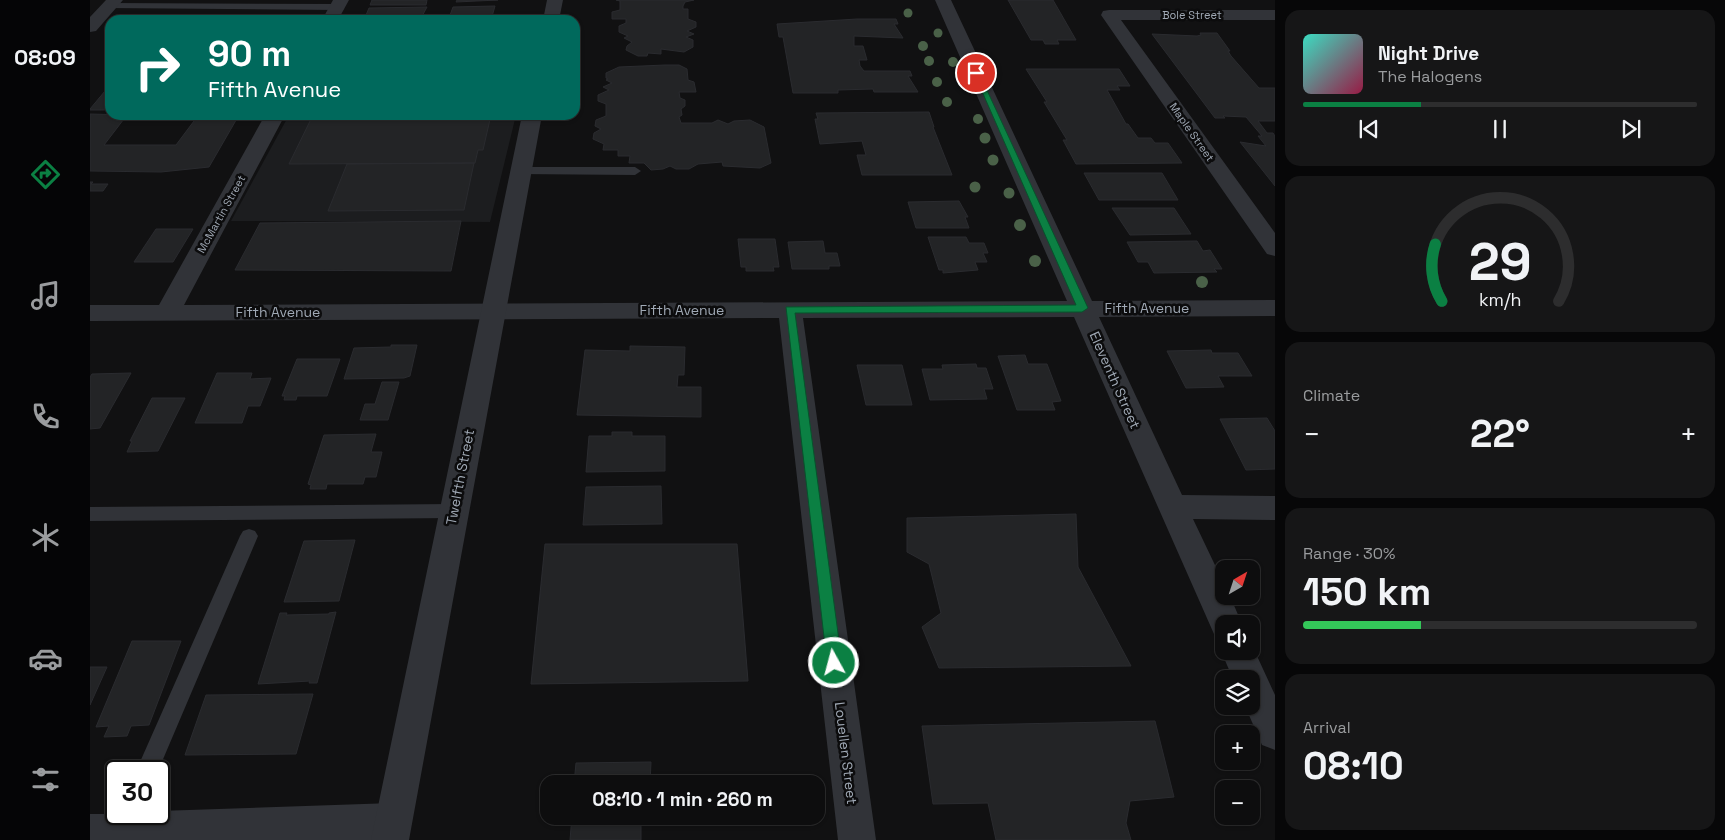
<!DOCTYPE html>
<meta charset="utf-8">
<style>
:root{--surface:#0d0d0e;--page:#161617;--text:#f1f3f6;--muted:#9a9c9e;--line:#2d2d2e;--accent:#0b8043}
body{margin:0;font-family:"Space Grotesk",sans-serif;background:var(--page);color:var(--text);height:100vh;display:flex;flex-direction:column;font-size:19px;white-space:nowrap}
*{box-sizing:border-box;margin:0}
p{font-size:16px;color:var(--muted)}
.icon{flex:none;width:28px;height:28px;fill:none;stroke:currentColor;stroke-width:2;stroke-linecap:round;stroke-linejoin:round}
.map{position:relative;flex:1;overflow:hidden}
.side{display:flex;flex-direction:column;gap:10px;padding:10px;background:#070708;width:450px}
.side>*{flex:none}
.banner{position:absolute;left:15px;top:15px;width:475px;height:105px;border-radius:15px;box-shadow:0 1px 4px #0004,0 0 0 1px var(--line);background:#00695c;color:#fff;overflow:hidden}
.needle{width:32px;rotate:39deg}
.buttons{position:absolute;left:1125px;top:560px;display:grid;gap:10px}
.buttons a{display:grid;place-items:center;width:45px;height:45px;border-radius:10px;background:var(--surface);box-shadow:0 1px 4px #0004,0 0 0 1px var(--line);font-size:25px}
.speed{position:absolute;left:15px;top:760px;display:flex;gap:10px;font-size:25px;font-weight:700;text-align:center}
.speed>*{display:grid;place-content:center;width:65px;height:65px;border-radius:50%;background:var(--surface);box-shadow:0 1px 4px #0004,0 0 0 1px var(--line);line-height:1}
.speed .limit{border:2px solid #111;border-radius:8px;background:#fff;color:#111}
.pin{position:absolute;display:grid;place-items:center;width:42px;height:42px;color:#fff;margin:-21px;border:2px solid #fff;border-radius:50%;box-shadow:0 1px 5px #0007}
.me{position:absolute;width:55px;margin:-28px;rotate:353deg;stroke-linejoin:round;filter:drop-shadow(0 0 4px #0008)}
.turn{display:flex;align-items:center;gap:18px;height:105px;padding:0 20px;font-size:22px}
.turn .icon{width:65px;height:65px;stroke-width:2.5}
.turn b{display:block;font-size:35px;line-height:42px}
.big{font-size:38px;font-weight:600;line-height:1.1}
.side .card{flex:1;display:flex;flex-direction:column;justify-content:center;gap:8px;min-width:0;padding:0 18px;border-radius:15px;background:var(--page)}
.side .dial{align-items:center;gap:0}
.dial svg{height:130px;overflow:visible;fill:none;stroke:var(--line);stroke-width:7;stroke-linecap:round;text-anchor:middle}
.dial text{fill:var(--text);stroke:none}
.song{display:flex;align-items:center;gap:15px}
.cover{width:60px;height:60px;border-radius:8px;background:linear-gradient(135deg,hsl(170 70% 55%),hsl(340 70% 35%))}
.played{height:5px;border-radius:2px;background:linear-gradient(90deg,var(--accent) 30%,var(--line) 30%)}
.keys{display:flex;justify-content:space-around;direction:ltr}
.heat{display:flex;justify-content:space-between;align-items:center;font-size:28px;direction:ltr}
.charge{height:8px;border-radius:4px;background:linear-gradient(90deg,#34c759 30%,var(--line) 0)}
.trip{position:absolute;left:450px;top:775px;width:285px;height:50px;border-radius:15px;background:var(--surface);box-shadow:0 1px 4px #0004,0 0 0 1px var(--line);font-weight:600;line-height:50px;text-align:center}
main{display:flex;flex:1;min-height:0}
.tabs{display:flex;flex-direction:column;width:90px;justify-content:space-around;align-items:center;background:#050506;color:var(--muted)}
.tabs .icon{width:35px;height:35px}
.tabs .on{color:var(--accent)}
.tabs b{font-size:22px;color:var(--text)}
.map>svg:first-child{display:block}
.built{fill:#1c1d1f}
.building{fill:#232426;stroke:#2a2b2f}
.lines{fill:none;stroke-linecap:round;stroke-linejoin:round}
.service{fill:#313338;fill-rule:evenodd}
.minor{fill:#313338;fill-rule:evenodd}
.tertiary{fill:#313338;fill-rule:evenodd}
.tree{fill:#4a6148}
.route{fill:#0b8043;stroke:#07532c}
.labels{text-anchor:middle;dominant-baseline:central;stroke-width:5;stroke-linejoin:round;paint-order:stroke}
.far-street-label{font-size:11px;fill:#a0a9b5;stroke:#0c0c0d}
.street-label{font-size:14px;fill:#a0a9b5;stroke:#0c0c0d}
</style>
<main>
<nav class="tabs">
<b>08:09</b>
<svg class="icon on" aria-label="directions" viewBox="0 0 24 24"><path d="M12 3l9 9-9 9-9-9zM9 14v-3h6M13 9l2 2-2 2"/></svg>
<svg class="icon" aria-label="music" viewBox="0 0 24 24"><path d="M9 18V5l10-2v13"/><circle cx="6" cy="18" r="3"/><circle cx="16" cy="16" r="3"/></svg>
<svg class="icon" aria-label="phone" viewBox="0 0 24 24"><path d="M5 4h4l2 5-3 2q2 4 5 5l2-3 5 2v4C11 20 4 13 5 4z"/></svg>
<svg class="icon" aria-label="climate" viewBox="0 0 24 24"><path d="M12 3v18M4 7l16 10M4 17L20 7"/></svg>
<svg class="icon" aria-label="car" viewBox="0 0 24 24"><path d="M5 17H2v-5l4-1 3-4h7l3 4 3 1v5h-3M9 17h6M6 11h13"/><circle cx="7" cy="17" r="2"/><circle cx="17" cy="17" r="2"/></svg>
<svg class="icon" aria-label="filters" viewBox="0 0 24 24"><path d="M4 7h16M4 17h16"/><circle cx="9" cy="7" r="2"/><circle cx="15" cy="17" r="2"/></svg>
</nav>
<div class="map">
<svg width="1185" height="840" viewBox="0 0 1185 840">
<rect width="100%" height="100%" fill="#111112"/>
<!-- built -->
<path class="built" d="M199 115H426L400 222 141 221Z"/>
<!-- building -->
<path class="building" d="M282 0H337L336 5H280Z
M367 0H408L366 2Z
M526 0H604L595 2 593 6V9H598V19L606 22V27L597 31 604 34 596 37 603 40V47L594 52 571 49V54L558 53 557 56H548L536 50 537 46 542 42 534 38 538 36 529 32V26L536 23V19H522V12L530 10V1Z
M918 0H963L986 40H967L969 44H955L953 40H941Z
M405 6 401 20H274L279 8 337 7 331 18H359L363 7Z
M87 15 90 16H108L105 20H71L73 17Z
M187 15H225L222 20H180L182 16Z
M767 19H806L808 24H804L813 38 764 36V46H773L777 60H769L770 66 774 71H820L822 76H818L828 92H784L783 89 748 90V93H703L693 37H689L687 24Z
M1110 33H1127L1140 51H1138L1141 56 1169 88H1185V121H1168L1177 133H1183L1185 136V186L1150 142 1176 146 1168 136H1172L1156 117 1133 116 1135 118H1125L1062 34 1107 36 1111 35Z
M575 65H589L597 69 598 80 604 82 606 92H589L590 98 595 100V106L591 109 592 115 589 117 591 123H622L628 120 638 124 644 121 660 120 674 127 681 163 670 168 633 166 632 162 608 164 599 169H586L580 166 573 169 561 170 554 163H539L540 156H528V150H513L514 144 503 139 504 133 511 129 505 126 506 120 516 116V104L508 101V95L519 90 513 87 522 83 516 80 518 79 516 78V73L529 67Z
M936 69H1029L1040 86H1027L1030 90H1017L1036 124H1038L1048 138H1061L1065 143H1078L1092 163 986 164 973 140H977L954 102H957Z
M20 85V110H0V109Z
M839 112 844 127H843L862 175H772L767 155H776L772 141 730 144 725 119H728L726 113Z
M0 114 37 115 14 145H86L107 117H93L96 115H149L119 167 71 172 0 171Z
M223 115H401L393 150H388L385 163 199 164Z
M384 163 374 210 238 211 257 164Z
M994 173H1072L1088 200H1009Z
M0 182H3L1 184H18L13 191H0Z
M869 201 878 217H875L879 228H826L818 202Z
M1022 208H1084L1101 234 1040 235Z
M371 221 361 271 145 270 170 223Z
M66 229H103L83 262H44Z
M838 237H876L879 243H894L898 253H893L897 262H885L888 270 853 273V270H849Z
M648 239H685L689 267H683L684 271H656V267H651Z
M733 241 735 253H747L750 266H739V269H702L698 242Z
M1107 241 1113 251 1120 250 1132 269H1124L1127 272 1064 273 1058 262H1048L1037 242Z
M301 345H327L320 376 314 378 254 379 264 348 301 347Z
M540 346 595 347 594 375H588L587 387H611V417L487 415 495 350 540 351Z
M1121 350 1122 353H1148L1162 376H1128L1134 387 1096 388 1077 351Z
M935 355 938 364H957L971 401 962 402 965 410H927L908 356Z
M207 359H250L237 396H207L206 400H194L195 396H192Z
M886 364 887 368H896L903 389H894L897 399 840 400 832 369H853L852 365Z
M767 365H812L822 405H776Z
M41 373 10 428 0 429V377L2 374Z
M127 373H162L160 379 181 378 170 406H158L152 423H105Z
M292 382H309L298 420H270L275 404H285Z
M62 398H95L68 451 37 452 42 441H40Z
M1177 418 1185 431V469L1156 470 1130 419Z
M522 432H542V436H575V471L496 472 499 436H522Z
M286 434 281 452H292L286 477H275L273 484H237L236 489H220L221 485 218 484 234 435Z
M571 486 572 524 493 525 496 487Z
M986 514 988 567 1041 666 849 668 832 627 851 613 839 564 817 552V518Z
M265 540 249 601 194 602 214 541Z
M455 544H647L658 681 441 684Z
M246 612 227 683H219L220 681 168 684 190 613H197L196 615 239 614V613Z
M42 641H91L59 725 41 726 37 736 14 737 19 726 6 727Z
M0 667H17L0 705Z
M223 694 206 754 95 755 116 695Z
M1065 721 1084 797 1040 801 1036 823 1041 840H906L898 803 843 804 832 726Z
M561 762 560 784H484L486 763Z
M482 816H551V840H480Z"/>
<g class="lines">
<!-- service -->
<path class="service" d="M20 3 248 4 253 7 248 10 17 8V4Z
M431 167H545L551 171 545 175 427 174 425 171 427 168Z
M363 504 369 506 372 511 369 516 363 518 0 521V507Z
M159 529 165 531 168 536 68 771H46L150 536 153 531Z"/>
<!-- minor -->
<path class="minor" d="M16 0H33L6 31 0 32V17Z
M243 0H259L248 20H232Z
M845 0H861L1002 301 1185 300V316L1009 317 1092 495 1185 496V520L1103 519 1134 584V596H1140L1152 624H1134V637L1124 634 984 317 713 318 786 840H748L689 318 0 321V305H69L175 115H195L94 305 977 301Z
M1019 10H1185V20H1031L1185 233V256L1177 254 1011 15 1013 11Z
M1161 643 1185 695V750L1172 745 1155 706H1161V679H1143L1131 651 1134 645V651H1161Z
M303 803 317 808 322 822 317 836 306 840H0V814H69V811Z"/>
<!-- tertiary -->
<path class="tertiary" d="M457 0H473L469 20H453Z
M432 115H452L319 840H281Z"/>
</g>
<!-- trees -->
<g class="tree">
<circle cx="818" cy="13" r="4.5"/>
<circle cx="848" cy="33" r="4.5"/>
<circle cx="833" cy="46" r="5"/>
<circle cx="839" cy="61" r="5"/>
<circle cx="863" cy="62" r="5"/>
<circle cx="847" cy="82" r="5"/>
<circle cx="857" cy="102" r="5"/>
<circle cx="888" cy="119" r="5"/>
<circle cx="895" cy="138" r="5.5"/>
<circle cx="903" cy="160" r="5.5"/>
<circle cx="885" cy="187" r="5.5"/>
<circle cx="919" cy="193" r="5.5"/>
<circle cx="930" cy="225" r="6"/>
<circle cx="945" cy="261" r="6"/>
<circle cx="1112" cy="282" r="6"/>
</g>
<!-- route -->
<path class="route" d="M883 71 889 73 998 308 992 312 705 313 752 663 749 667 744 669 740 667 737 663 696 307 986 305Z"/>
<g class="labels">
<!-- far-street labels -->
<g class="far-street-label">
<text x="1102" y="15">Bole Street</text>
<text transform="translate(1102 132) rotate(55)">Maple Street</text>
<text transform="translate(131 214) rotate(-61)">McMartin Street</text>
</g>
<!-- street labels -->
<g class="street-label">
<text x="1057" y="308">Fifth Avenue</text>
<text x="592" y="310">Fifth Avenue</text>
<text x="188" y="312">Fifth Avenue</text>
<text transform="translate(1025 380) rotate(66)">Eleventh Street</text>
<text transform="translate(370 477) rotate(-79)">Twelfth Street</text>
<text transform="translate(756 753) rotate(83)">Louellen Street</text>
</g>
</g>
</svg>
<div class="buttons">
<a><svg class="needle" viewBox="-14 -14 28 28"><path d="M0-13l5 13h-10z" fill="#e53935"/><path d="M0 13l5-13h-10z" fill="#9a9c9e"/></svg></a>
<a><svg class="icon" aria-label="sound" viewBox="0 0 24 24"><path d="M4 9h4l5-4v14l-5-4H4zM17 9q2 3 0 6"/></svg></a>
<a><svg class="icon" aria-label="layers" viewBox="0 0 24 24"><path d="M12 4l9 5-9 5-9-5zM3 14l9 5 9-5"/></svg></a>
<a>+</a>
<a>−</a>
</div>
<div class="speed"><div class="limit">30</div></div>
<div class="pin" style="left:886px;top:73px;background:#d93025"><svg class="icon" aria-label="arrive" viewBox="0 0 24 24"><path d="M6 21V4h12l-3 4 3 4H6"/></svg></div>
<svg class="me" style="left:744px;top:663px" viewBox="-20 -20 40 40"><circle r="17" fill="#0b8043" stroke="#fff" stroke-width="3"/><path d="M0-11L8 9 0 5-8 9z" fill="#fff"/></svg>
<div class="trip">08:10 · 1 min · 260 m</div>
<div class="banner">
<div class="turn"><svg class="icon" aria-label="right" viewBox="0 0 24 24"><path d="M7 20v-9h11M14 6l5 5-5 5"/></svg><div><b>90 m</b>Fifth Avenue</div></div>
</div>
</div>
<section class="side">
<div class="card">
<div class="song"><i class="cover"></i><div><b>Night Drive</b><p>The Halogens</p></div></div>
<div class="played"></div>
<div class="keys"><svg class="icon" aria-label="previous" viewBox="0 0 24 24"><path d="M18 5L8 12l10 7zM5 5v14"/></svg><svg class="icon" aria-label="pause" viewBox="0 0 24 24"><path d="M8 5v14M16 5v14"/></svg><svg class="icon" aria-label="next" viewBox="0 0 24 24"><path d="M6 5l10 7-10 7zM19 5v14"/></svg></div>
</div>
<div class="card dial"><svg viewBox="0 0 100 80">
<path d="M14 69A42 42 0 1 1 86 69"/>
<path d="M14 69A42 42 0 0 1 10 34" stroke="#0b8043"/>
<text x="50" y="56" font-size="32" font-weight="700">29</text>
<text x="50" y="72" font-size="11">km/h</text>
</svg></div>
<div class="card"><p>Climate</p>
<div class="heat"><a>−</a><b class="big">22°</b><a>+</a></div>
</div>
<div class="card"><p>Range · 30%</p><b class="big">150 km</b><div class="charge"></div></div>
<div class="card"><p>Arrival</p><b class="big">08:10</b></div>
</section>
</main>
